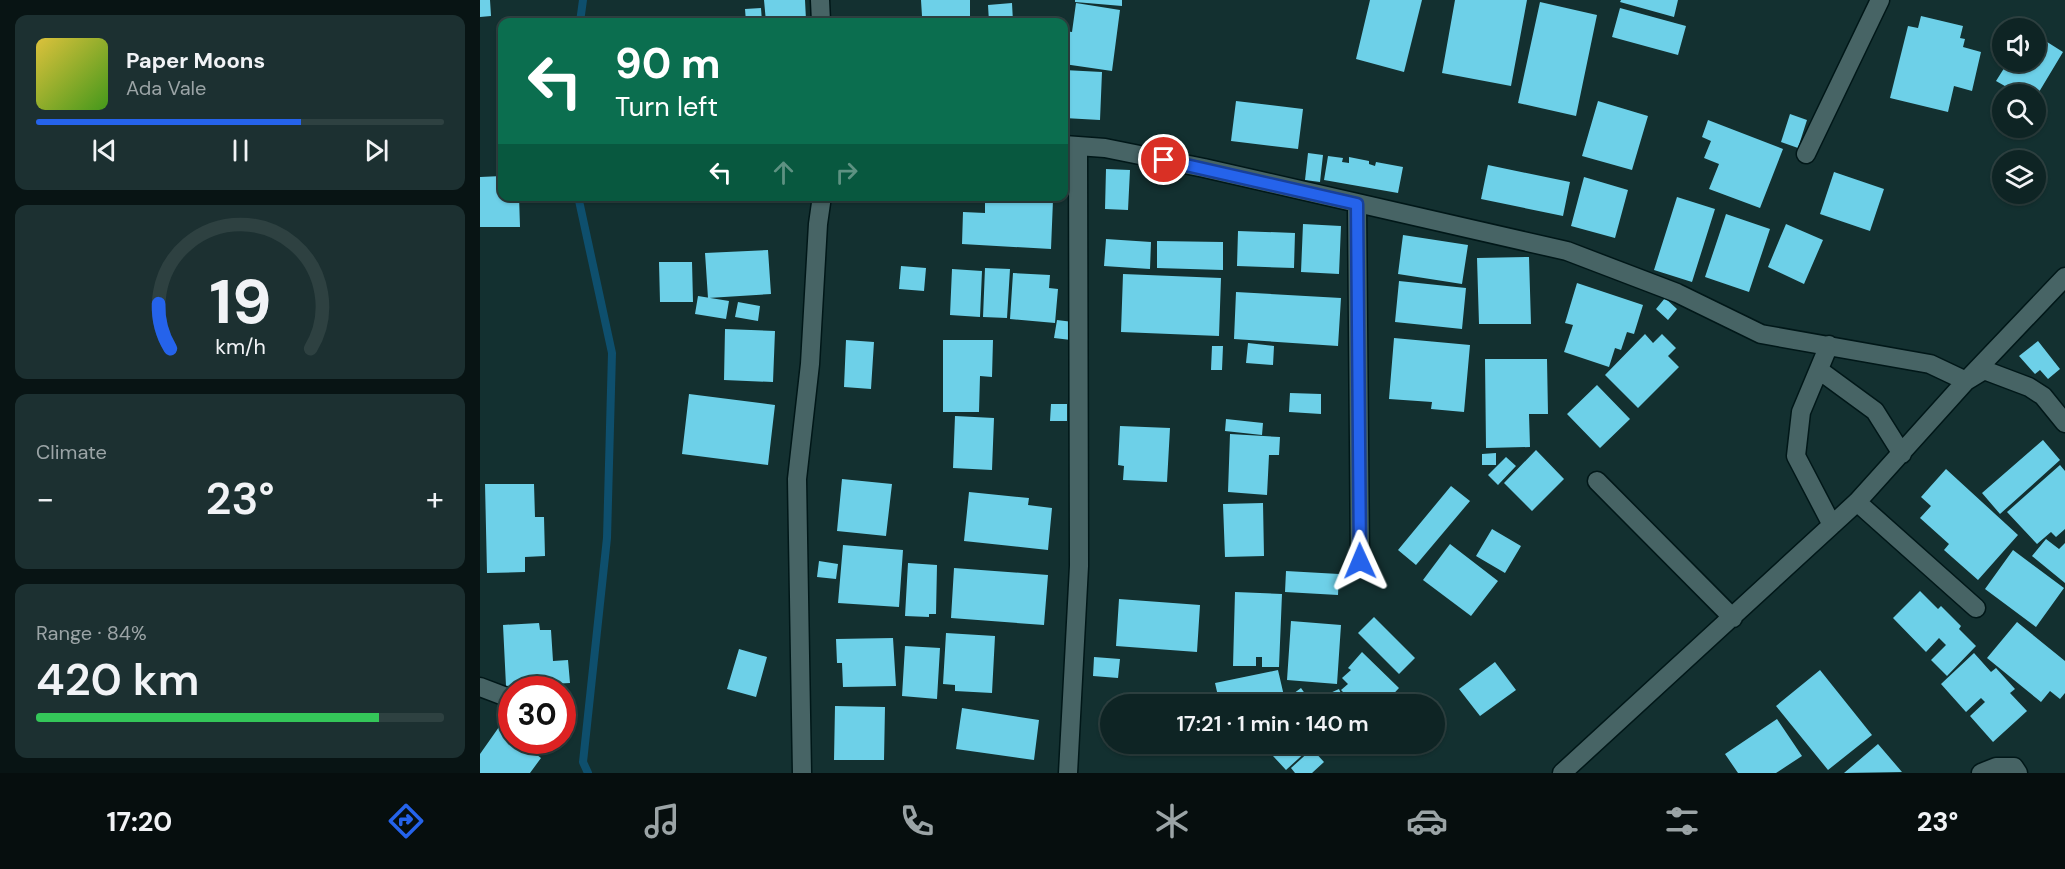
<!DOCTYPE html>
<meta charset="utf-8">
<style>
:root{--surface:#0e2424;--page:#1c3031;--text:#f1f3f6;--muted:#9ba4a6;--line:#2e4141;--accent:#2563eb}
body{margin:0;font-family:"DM Sans",sans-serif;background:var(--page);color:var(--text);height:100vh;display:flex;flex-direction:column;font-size:22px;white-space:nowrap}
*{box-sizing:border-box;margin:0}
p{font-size:20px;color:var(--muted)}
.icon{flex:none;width:33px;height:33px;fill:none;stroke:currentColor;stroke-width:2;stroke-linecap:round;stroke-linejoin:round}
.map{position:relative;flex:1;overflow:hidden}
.sheet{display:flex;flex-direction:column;gap:15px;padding:15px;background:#081414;width:480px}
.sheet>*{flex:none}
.top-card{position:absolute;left:18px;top:18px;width:570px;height:183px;border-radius:12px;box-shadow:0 2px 4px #0004,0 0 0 2px var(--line);background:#0b6e4f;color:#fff;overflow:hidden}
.controls{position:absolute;left:1512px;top:18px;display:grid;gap:12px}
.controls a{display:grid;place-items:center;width:54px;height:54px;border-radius:50%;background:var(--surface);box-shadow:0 2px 4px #0004,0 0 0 2px var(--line);font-size:30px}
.speed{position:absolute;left:18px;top:676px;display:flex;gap:12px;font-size:30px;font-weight:700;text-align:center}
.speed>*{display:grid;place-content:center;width:78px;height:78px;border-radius:50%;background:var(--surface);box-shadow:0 2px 4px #0004,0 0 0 2px var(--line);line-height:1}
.speed .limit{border:9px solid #d22;background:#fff;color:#111}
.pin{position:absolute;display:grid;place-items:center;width:51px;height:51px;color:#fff;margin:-26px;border:3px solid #fff;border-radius:50%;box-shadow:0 2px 6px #0007}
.me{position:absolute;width:66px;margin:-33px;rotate:359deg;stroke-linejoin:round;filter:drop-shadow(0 0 4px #0008)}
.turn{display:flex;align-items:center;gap:21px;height:126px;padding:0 18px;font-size:27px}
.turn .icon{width:78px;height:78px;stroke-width:2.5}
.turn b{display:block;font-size:42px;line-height:51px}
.lanes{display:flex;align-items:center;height:57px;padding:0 18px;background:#0003;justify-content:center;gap:30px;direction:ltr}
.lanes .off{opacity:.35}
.big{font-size:45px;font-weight:600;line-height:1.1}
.sheet .tile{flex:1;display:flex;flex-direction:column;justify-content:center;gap:9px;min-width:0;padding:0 21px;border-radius:12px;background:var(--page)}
.sheet .dial{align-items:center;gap:0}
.dial svg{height:156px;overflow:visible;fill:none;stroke:var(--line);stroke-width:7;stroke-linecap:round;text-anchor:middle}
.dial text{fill:var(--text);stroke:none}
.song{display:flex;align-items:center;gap:18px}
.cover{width:72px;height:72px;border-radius:9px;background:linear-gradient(135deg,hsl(50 70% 55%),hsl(100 70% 35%))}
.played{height:6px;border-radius:3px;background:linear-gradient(90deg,var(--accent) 65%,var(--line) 65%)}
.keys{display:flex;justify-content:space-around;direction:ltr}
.heat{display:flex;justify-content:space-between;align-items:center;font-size:33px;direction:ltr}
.charge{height:9px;border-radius:4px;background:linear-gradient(90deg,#34c759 84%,var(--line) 0)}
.trip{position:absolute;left:620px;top:694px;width:345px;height:60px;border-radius:30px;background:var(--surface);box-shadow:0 2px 4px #0004,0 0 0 2px var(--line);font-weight:600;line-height:60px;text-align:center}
.menu{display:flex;height:96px;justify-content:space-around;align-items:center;background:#060e0e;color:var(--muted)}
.menu .icon{width:42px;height:42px}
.menu .active{color:var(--accent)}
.menu b{font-size:27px;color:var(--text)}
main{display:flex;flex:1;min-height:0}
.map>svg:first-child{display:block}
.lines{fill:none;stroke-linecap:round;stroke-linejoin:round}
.stream{stroke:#0e4f6d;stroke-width:8}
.building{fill:#6dd0e8}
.minor-casing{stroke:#001718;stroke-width:21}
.minor{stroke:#476465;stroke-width:18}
.route-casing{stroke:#184099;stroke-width:15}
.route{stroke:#2563eb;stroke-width:10}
</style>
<main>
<section class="sheet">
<div class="tile">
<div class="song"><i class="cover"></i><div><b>Paper Moons</b><p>Ada Vale</p></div></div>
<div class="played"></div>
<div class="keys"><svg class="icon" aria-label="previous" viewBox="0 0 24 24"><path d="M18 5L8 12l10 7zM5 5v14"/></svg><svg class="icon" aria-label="pause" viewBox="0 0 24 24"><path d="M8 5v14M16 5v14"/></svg><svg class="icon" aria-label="next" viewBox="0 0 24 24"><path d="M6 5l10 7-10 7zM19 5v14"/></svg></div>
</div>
<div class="tile dial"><svg viewBox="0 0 100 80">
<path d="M14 69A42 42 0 1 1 86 69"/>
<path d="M14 69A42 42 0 0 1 8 46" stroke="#2563eb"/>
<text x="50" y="56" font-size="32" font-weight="700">19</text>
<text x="50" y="72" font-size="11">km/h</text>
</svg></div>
<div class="tile"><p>Climate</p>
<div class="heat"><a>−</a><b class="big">23°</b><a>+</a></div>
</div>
<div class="tile"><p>Range · 84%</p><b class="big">420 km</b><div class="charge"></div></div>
</section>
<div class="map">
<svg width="1585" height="773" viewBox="0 0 1585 773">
<rect width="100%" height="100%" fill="#133030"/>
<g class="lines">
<!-- stream -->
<path class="stream" d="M100 22 103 0
M98 196 132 353 127 538 103 762 108 773"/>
</g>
<!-- building -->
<path class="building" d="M0 0H10L11 16 0 17Z
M284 0H325L326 20 286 22Z
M441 0H490V22H431V17L442 16Z
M595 0H642V6L595 2Z
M890 0H942L924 72 876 59Z
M975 0H1047L1031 86 962 73Z
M1141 0H1198L1194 17 1140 2Z
M1060 2 1117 15 1096 116 1038 103Z
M532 3 533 22H509L508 5Z
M596 3 640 10 632 71 584 64 585 31 592 32Z
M281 8 282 22H266L265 9Z
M1140 8 1206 26 1198 55 1132 37Z
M1441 16 1483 26 1480 38 1485 39 1483 47 1501 52 1492 91 1474 86 1468 112 1410 98 1428 26 1438 28Z
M1556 35 1583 52 1556 97V94H1539L1516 81 1528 62H1556Z
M584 70 622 72 620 120 584 118Z
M756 101 823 109 818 149 751 141Z
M1118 101 1168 116 1152 170 1102 156Z
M1310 114 1327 120 1318 148 1301 142Z
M1228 120 1303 149 1280 208 1229 189 1239 164 1224 158 1231 141 1222 137Z
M828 153 843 155 840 182 825 180Z
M848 156 863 158 862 162 869 163V157L889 161V164L895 166 896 162 923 167 918 193 844 180Z
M1008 165 1090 182 1083 216 1001 199Z
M626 169 650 170 648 210 625 209Z
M1354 172 1404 189 1390 231 1340 214Z
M22 176V196H39L40 227H0V177Z
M1104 177 1148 190 1135 238 1091 226Z
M505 196H552V200H573L571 249 482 244 483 212 505 213Z
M1197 197 1235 209 1212 282 1174 270Z
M1246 214 1290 229 1269 292 1225 277Z
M823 224 861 226 859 274 821 272Z
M1306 224 1343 240 1324 284 1288 267Z
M758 231 815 233 814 268 757 266Z
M923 235 988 245 982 284 918 274Z
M626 239 671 242 670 269 624 266Z
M677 241 743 242V270L677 268Z
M288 250 291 294 228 298 225 253Z
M1049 257 1051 324H999L997 258Z
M179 262H212L213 302H180Z
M421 266 446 268 444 291 419 289Z
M505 268 530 269 527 318 503 317Z
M472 269 502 271 500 317 470 315Z
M533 273 570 275 569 288 578 289 575 323 530 319Z
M643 274 741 278 739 336 641 332Z
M919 281 986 288 982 329 915 322Z
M1097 283 1163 305 1154 334 1147 332 1141 350 1135 348 1129 367 1084 352 1093 325 1085 323Z
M756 292 861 298 858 346 754 339Z
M218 296 249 301 246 319 215 314Z
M1185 298 1197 309 1188 320 1176 309Z
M258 302 280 306 278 321 255 317Z
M577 320 593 322 591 340 574 338Z
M245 329 295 331 293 382 244 380Z
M1165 334 1173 343 1182 334 1196 348 1188 356 1199 367 1158 408 1125 375Z
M914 338 990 345 984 412 951 409 952 402 909 399Z
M366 340 394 342 391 389 364 387Z
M463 340H513L512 377 500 376 499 412H463Z
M1558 341 1580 369 1568 379 1560 370 1555 374 1539 356Z
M768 343 794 346 793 365 766 363Z
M732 346H743L742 370H731Z
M1005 359H1067L1068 414H1049L1050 447 1006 448Z
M1117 385 1150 419 1120 448 1087 414Z
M810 393 841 394V414L809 412Z
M209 394 295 405 288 465 202 454Z
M571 404H587V421H570Z
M475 416 514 418 512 470 473 468Z
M746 419 783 423 782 435 745 431Z
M640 426 690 428 687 482 643 480 644 466 638 465Z
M750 434 800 437 799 455H789L787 495 748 492Z
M1563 440 1580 460 1520 514 1502 493Z
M1056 450 1084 479 1052 511 1024 483Z
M1016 453V465H1002V454Z
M1026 457 1036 466 1018 485 1008 475Z
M1580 465 1585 471V529L1576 537 1571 532 1557 544 1527 512Z
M1466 469 1538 535 1498 580 1464 550 1469 544 1440 518 1451 506 1441 497Z
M362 479 412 484 406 536 357 531Z
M5 484H54L55 517H64L65 556 45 557V572L7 573Z
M971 486 990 501 936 565 918 550Z
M489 492 549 498 548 505 572 508 568 550 484 541Z
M783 503 784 556 745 557 743 504Z
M1012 529 1041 546 1025 573 996 556Z
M1566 539 1579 549 1585 543V583L1552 556Z
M970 544 1018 581 991 616 943 580Z
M363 545 423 550 419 607 358 603Z
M1533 550 1584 588 1556 627 1505 589Z
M339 561 358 564 356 579 337 577Z
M428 563 457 565 456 614H449V617L425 616Z
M474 568 568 575 564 625 471 618Z
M806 571 859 574 858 595 805 592Z
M1440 591 1458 609 1461 606 1481 626 1479 629 1496 646 1467 676 1451 660 1466 645 1459 638 1446 652 1413 618Z
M755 592 802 594 799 667H782V657H776V666H753Z
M639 599 720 605 717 652 636 646Z
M894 617 935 658 919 674 878 633Z
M811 621 861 625 857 684 807 680Z
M1537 622 1585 661V693L1580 699 1570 691 1561 702 1507 658Z
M59 623 60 630H71L73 661 88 660 90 683 26 686 23 625Z
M466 633 515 636 512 693 475 691V685L463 684Z
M413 638 416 686 363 687 362 663H357L356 639Z
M425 646 460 648 457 699 422 696Z
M259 649 287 657 276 697 247 689Z
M882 652 919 688 903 705H871L864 698 866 695 861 690 868 684 862 678 871 670 868 668Z
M1494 653 1511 672 1516 668 1535 689 1530 693 1547 711 1513 742 1490 716 1505 702 1501 698 1486 712 1461 684Z
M614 657 640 659 638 678 613 676Z
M1015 662 1036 690 1000 716 979 689Z
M798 670 804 696 763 705H740L735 683Z
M1340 670 1392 735 1348 770 1296 706Z
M821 688 833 705H804L802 702Z
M859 689 866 705H842L839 698Z
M355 706 405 707 404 760H354Z
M482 708 559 720 554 760 476 749Z
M1297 719 1322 756 1296 773H1258L1245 754Z
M19 727 32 736V741H38L61 758 50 773H0V754Z
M50 741H74L63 755 48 744Z
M782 744H824L829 749 806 770Z
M1398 744 1422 772 1364 773Z
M832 749 844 762 832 773H815L811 768Z"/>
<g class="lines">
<!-- minor casing -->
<g class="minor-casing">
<path id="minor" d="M340 0 341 22
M584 145 625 148 724 168 1087 251 1197 293 1281 334 1450 364 1486 381 1504 370 1549 387 1563 396 1585 423
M1326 154 1400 0
M877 204 880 561
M1349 345 1321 412 1316 456 1352 525
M1339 370 1395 411 1422 454
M1117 481 1253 618
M1377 502 1496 608
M0 687 32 699
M322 773 317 479 330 364 338 224 342 196
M588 773 599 566 598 146
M1082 773 1377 502 1486 381 1585 277
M1501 773 1516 767H1534L1538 773"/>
</g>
<!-- minor -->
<use href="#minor" class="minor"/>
</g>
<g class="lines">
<!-- route casing -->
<g class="route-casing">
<path id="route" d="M684 160 877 204 880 561"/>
</g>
<!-- route -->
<use href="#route" class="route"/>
</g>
</svg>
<div class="controls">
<a><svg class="icon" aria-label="sound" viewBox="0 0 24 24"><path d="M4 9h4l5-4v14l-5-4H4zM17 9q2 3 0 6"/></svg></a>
<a><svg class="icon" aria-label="search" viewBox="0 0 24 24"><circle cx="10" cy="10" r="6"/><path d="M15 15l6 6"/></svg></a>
<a><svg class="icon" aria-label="layers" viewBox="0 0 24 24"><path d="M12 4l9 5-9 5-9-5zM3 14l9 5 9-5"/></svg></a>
</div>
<div class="speed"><div class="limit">30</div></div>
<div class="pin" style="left:684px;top:160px;background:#d93025"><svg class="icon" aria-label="arrive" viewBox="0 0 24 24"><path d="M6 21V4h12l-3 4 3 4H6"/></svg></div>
<svg class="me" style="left:880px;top:561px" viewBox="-20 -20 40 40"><path d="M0-17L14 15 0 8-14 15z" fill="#2563eb" stroke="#fff" stroke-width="4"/></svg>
<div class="trip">17:21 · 1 min · 140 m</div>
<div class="top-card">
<div class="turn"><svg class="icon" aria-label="left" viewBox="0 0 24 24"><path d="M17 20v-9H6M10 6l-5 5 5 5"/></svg><div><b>90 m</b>Turn left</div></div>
<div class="lanes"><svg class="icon" aria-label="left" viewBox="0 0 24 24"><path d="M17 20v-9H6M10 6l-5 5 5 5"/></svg><svg class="icon off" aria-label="ahead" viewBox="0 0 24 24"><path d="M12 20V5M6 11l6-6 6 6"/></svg><svg class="icon off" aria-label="right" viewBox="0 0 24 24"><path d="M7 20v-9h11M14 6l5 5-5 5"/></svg></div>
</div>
</div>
</main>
<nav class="menu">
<b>17:20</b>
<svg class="icon active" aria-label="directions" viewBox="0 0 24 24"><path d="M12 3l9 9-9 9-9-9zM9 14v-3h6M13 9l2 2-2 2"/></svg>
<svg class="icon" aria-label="music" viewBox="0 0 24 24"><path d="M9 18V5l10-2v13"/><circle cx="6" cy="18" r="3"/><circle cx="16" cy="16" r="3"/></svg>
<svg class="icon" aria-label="phone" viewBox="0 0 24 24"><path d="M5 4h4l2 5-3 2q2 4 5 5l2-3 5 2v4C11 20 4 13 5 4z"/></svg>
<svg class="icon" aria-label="climate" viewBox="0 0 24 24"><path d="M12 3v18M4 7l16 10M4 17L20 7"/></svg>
<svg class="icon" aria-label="car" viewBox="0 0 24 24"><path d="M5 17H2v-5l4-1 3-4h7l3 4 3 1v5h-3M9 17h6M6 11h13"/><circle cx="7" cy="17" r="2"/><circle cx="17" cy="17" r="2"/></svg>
<svg class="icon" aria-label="filters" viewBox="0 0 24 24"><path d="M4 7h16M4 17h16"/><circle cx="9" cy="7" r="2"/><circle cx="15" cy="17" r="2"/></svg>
<b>23°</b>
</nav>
